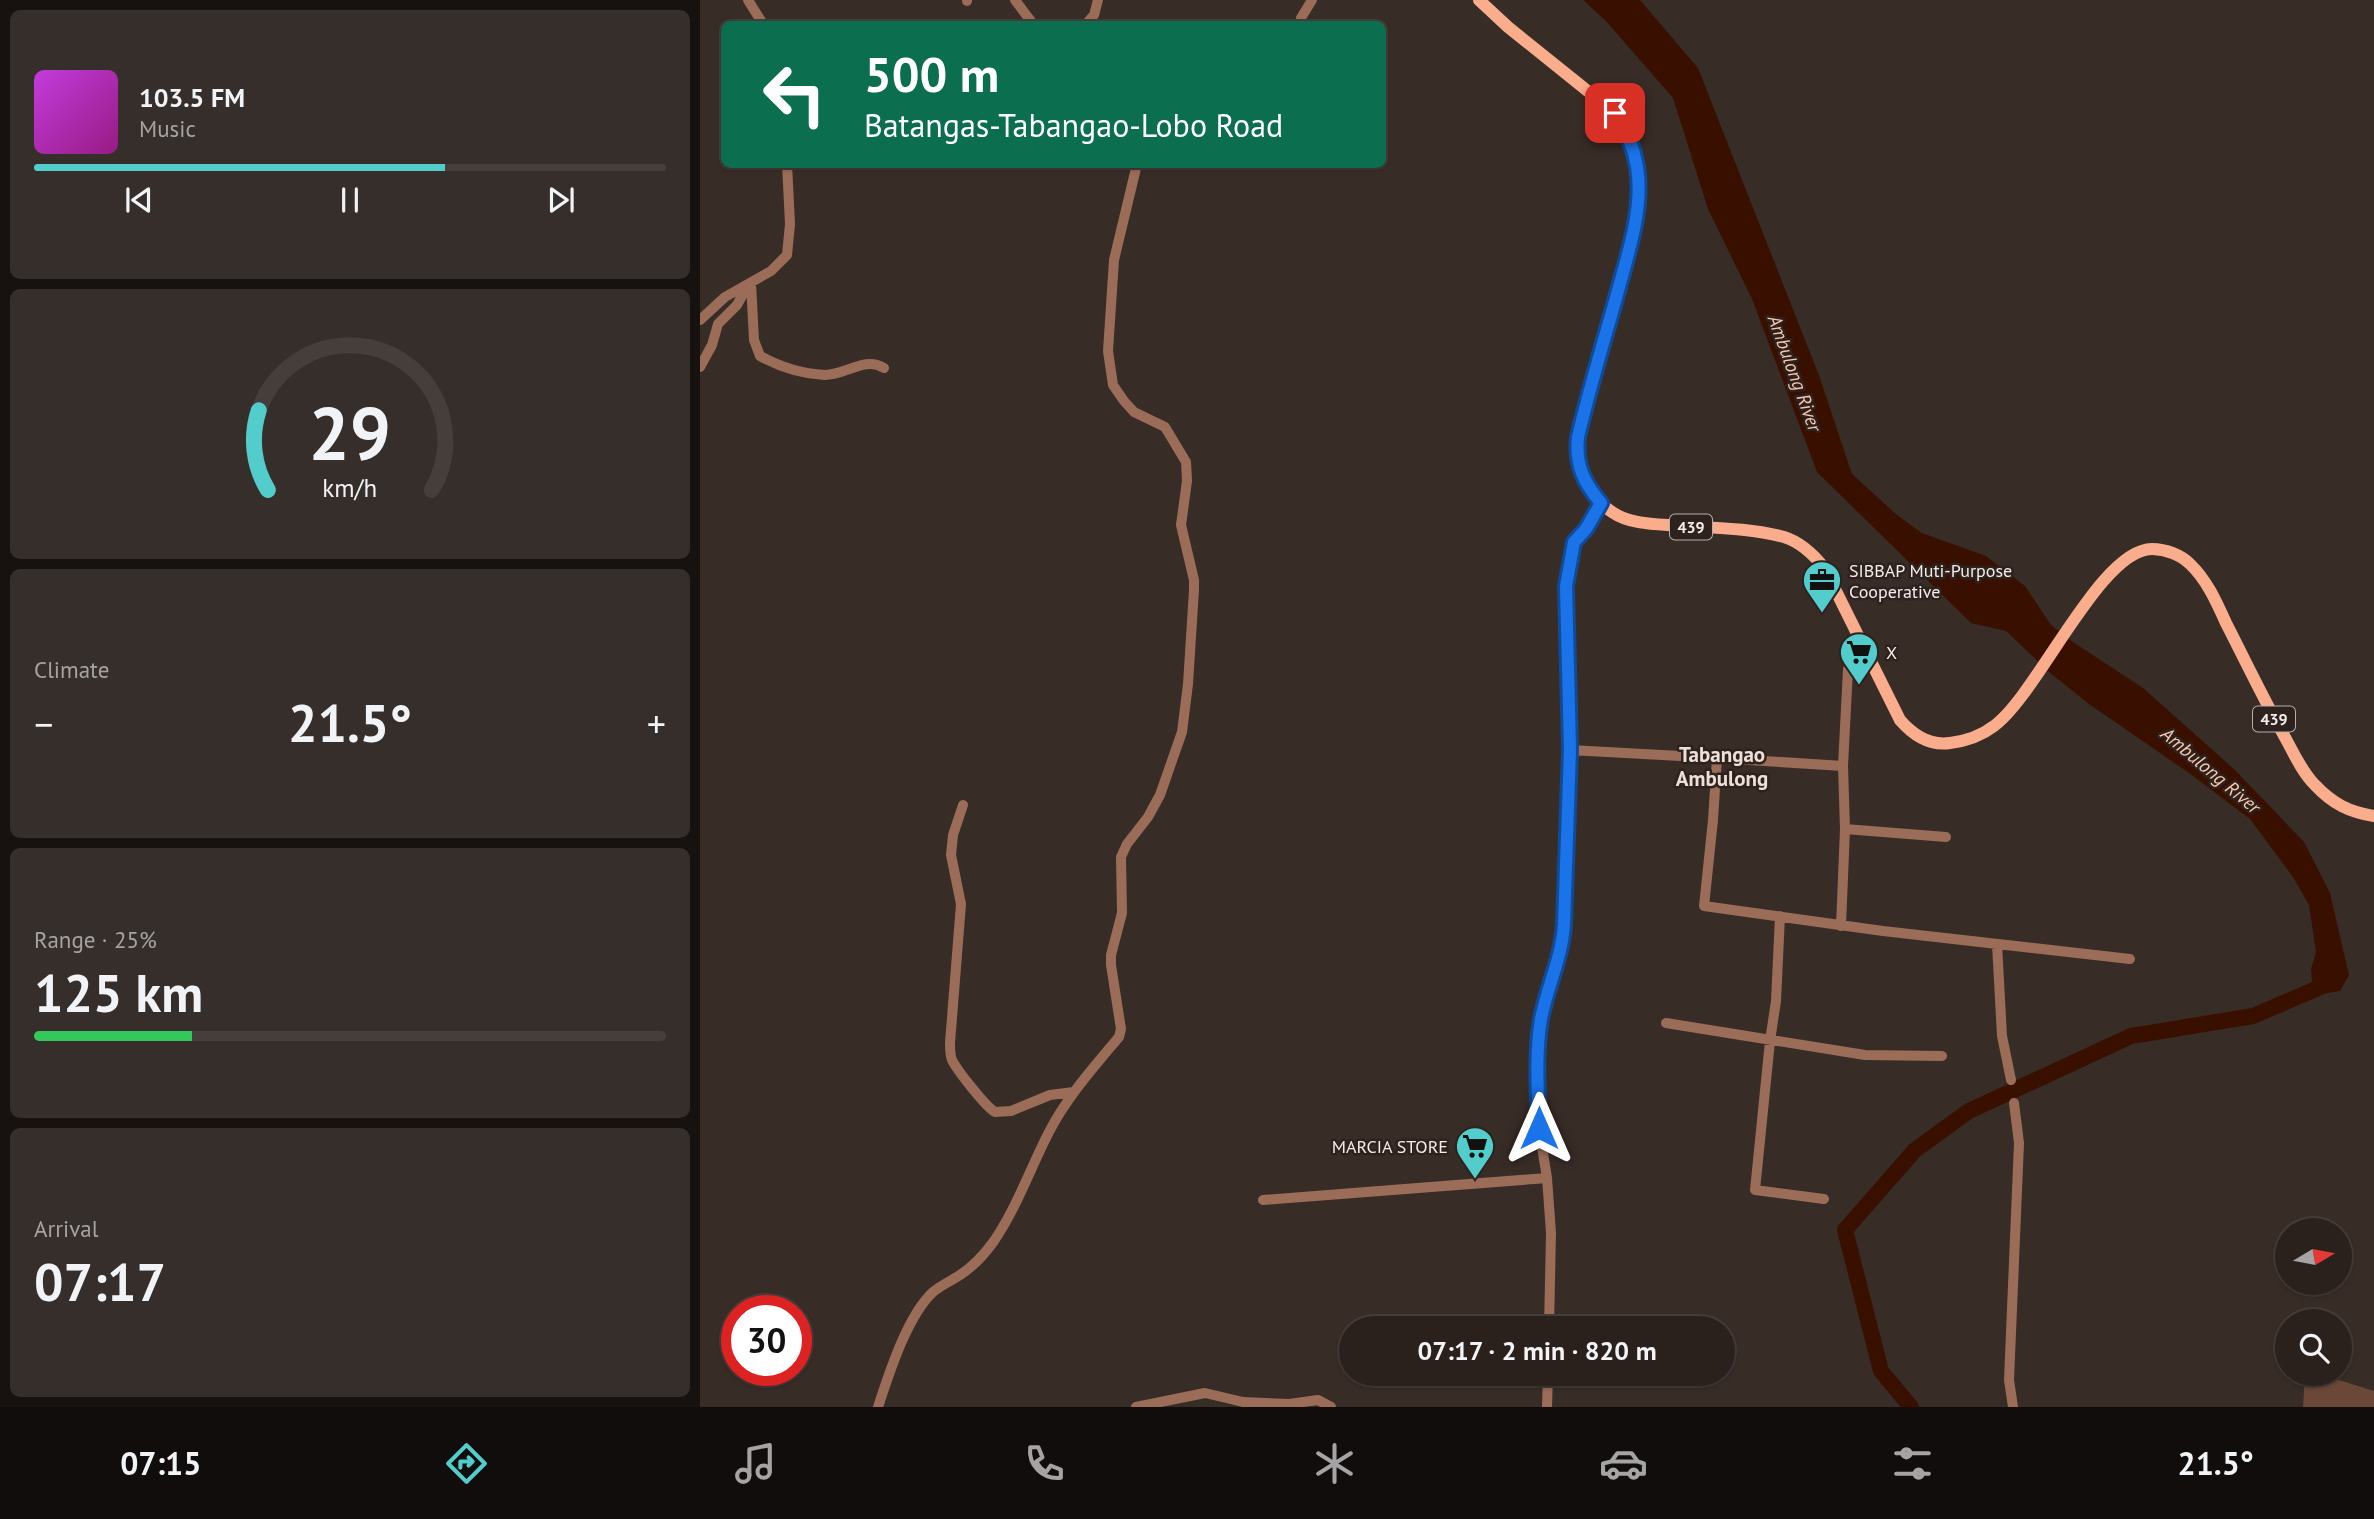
<!DOCTYPE html>
<meta charset="utf-8">
<style>
:root{--surface:#2a211d;--page:#362e2a;--text:#f1f3f6;--muted:#a5a3a4;--line:#463e3b;--accent:#52cdcc}
body{margin:0;font-family:"PT Sans",sans-serif;background:var(--page);color:var(--text);height:100vh;display:flex;flex-direction:column;font-size:26px;white-space:nowrap}
*{box-sizing:border-box;margin:0}
p{font-size:23px;color:var(--muted)}
.icon{flex:none;width:38px;height:38px;fill:none;stroke:currentColor;stroke-width:2;stroke-linecap:round;stroke-linejoin:round}
.map{position:relative;flex:1;overflow:hidden}
.panel{display:flex;flex-direction:column;gap:10px;padding:10px;background:#171210;width:700px}
.panel>*{flex:none}
.guide{position:absolute;left:21px;top:21px;width:665px;height:147px;border-radius:10px;box-shadow:0 2px 5px #0004,0 0 0 2px var(--line);background:#0b6e4f;color:#fff;overflow:hidden}
.needle{width:46px;rotate:80deg}
.tools{position:absolute;left:1575px;top:1218px;display:grid;gap:14px}
.tools a{display:grid;place-items:center;width:77px;height:77px;border-radius:50%;background:var(--surface);box-shadow:0 2px 5px #0004,0 0 0 2px var(--line);font-size:35px}
.speed{position:absolute;left:21px;top:1295px;display:flex;gap:14px;font-size:35px;font-weight:700;text-align:center}
.speed>*{display:grid;place-content:center;width:91px;height:91px;border-radius:50%;background:var(--surface);box-shadow:0 2px 5px #0004,0 0 0 2px var(--line);line-height:1}
.speed .limit{border:10px solid #d22;background:#fff;color:#111}
.pin{position:absolute;display:grid;place-items:center;width:60px;height:60px;color:#fff;margin:-30px;border-radius:14px;box-shadow:0 4px 10px #0006}
.me{position:absolute;width:77px;margin:-38px;rotate:0deg;stroke-linejoin:round;filter:drop-shadow(0 0 5px #0008)}
.turn{display:flex;align-items:center;gap:24px;height:147px;padding:0 28px;font-size:32px}
.turn .icon{width:91px;height:91px;stroke-width:2.5}
.turn b{display:block;font-size:49px;line-height:60px}
.big{font-size:52px;font-weight:700;line-height:1.1}
.panel .widget{flex:1;display:flex;flex-direction:column;justify-content:center;gap:10px;min-width:0;padding:0 24px;border-radius:10px;background:var(--page)}
.panel .dial{align-items:center;gap:0}
.dial svg{height:182px;overflow:visible;fill:none;stroke:var(--line);stroke-width:7;stroke-linecap:round;text-anchor:middle}
.dial text{fill:var(--text);stroke:none}
.song{display:flex;align-items:center;gap:21px}
.cover{width:84px;height:84px;border-radius:10px;background:linear-gradient(135deg,hsl(290 70% 55%),hsl(310 70% 35%))}
.played{height:7px;border-radius:4px;background:linear-gradient(90deg,var(--accent) 65%,var(--line) 65%)}
.keys{display:flex;justify-content:space-around;direction:ltr}
.heat{display:flex;justify-content:space-between;align-items:center;font-size:38px;direction:ltr}
.charge{height:10px;border-radius:5px;background:linear-gradient(90deg,#34c759 25%,var(--line) 0)}
.trip{position:absolute;left:639px;top:1316px;width:396px;height:70px;border-radius:35px;background:var(--surface);box-shadow:0 2px 5px #0004,0 0 0 2px var(--line);font-weight:700;line-height:70px;text-align:center}
.menu{display:flex;height:112px;justify-content:space-around;align-items:center;background:#110d0c;color:var(--muted)}
.menu .icon{width:49px;height:49px}
.menu .on{color:var(--accent)}
.menu b{font-size:32px;color:var(--text)}
main{display:flex;flex:1;min-height:0}
.map>svg:first-child{display:block}
.green{fill:#6a4737}
.water{fill:#391000}
.lines{fill:none;stroke-linecap:round;stroke-linejoin:round}
.river{stroke:#391000;stroke-width:16}
.minor{stroke:#9b6c58;stroke-width:10}
.major{stroke:#faad8c;stroke-width:12}
.route-casing{stroke:#114b97;stroke-width:18}
.route{stroke:#1a73e8;stroke-width:12}
.labels{text-anchor:middle;dominant-baseline:central;stroke-width:5;stroke-linejoin:round;paint-order:stroke}
.shield{fill:#2d221e;stroke:#b8afac;stroke-width:2}
.shield-label{font-size:16px;font-weight:bold;fill:#f4ece9}
.poi-label{font-size:18px;fill:#f4ece9;stroke:#2d221e;text-anchor:start}
.water-label{font-size:19px;font-style:italic;fill:#fec7af;stroke:#2d221e}
.quarter-label{font-size:21px;font-weight:bold;fill:#eedfd9;stroke:#2d221e}
</style>
<main>
<section class="panel">
<div class="widget">
<div class="song"><i class="cover"></i><div><b>103.5 FM</b><p>Music</p></div></div>
<div class="played"></div>
<div class="keys"><svg class="icon" aria-label="previous" viewBox="0 0 24 24"><path d="M18 5L8 12l10 7zM5 5v14"/></svg><svg class="icon" aria-label="pause" viewBox="0 0 24 24"><path d="M8 5v14M16 5v14"/></svg><svg class="icon" aria-label="next" viewBox="0 0 24 24"><path d="M6 5l10 7-10 7zM19 5v14"/></svg></div>
</div>
<div class="widget dial"><svg viewBox="0 0 100 80">
<path d="M14 69A42 42 0 1 1 86 69"/>
<path d="M14 69A42 42 0 0 1 10 34" stroke="#52cdcc"/>
<text x="50" y="56" font-size="32" font-weight="700">29</text>
<text x="50" y="72" font-size="11">km/h</text>
</svg></div>
<div class="widget"><p>Climate</p>
<div class="heat"><a>−</a><b class="big">21.5°</b><a>+</a></div>
</div>
<div class="widget"><p>Range · 25%</p><b class="big">125 km</b><div class="charge"></div></div>
<div class="widget"><p>Arrival</p><b class="big">07:17</b></div>
</section>
<div class="map">
<svg width="1674" height="1407" viewBox="0 0 1674 1407">
<rect width="100%" height="100%" fill="#382c27"/>
<!-- green -->
<path class="green" d="M1605 1374H1620L1674 1391V1407H1603Z"/>
<!-- water -->
<path class="water" d="M883 0H940L998 68 1120 378 1152 474 1197 515 1222 533 1286 556 1325 586 1351 625 1370 640 1443 688 1534 769 1604 842 1630 893 1649 975 1640 991 1609 996 1605 993 1612 983 1611 969 1616 952 1609 905 1593 877 1550 819 1489 773 1389 704 1349 672 1306 631 1271 623 1117 472 1052 299 1008 209 973 98 905 20Z"/>
<g class="lines">
<!-- river -->
<path class="river" d="M1211 1407 1181 1371 1145 1230 1215 1150 1269 1111 1431 1036 1553 1016 1623 986"/>
<!-- minor -->
<path class="minor" d="M48 0 63 24
M315 0 333 24
M267 1V0
M601 18 612 0
M386 24 394 15 398 0
M51 283 54 340 60 356C80 367 102 374 125 375 146 375 165 356 184 368
M0 320 25 297 71 271 87 255 90 224 87 164
M0 367 12 345 18 324 37 305 48 285
M870 750 1017 758 1013 820 1004 906 1183 931 1430 959
M1017 758 1143 766
M263 805 253 835 251 855 261 904 250 1043C250 1049 250 1055 252 1060 257 1070 285 1106 295 1112L311 1111 350 1095 374 1092
M1145 829 1246 837
M1080 916 1076 1001 1070 1041 1055 1190 1124 1199
M1141 926 1145 829 1143 766 1148 669 1160 638
M1297 944 1302 1036 1311 1080
M966 1023 1165 1055 1242 1056
M563 1200 847 1178
M849 1328 851 1233 847 1178 839 1128 838 1037 844 1004 863 941 870 750 865 586 874 542 886 529 901 504
M178 1407C189 1374 207 1316 233 1292 241 1285 251 1281 260 1275 274 1266 284 1255 294 1241 317 1207 330 1169 349 1132 367 1097 394 1067 419 1037L421 1029 411 965V955L422 913 421 857 427 844 448 817 460 795 482 732 488 684 494 590V580L481 525 487 481 486 462 465 427 434 412 424 401 413 385 408 351 414 260 437 164
M436 1407 505 1393 543 1402 589 1404 618 1400 631 1407
M847 1407 848 1374
M1313 1407 1309 1380 1319 1143 1314 1103"/>
<!-- major -->
<path class="major" d="M779 0 808 27 915 113C927 131 936 150 938 172 940 213 928 252 917 291 908 327 898 362 888 398 881 424 870 455 884 480 891 492 900 505 912 512 928 523 949 524 968 525 1005 528 1047 527 1084 537 1100 542 1115 556 1125 569L1200 720C1213 735 1230 746 1250 743 1266 741 1281 736 1294 726 1338 694 1400 549 1452 549 1466 549 1481 555 1490 564 1507 580 1517 603 1526 623 1546 662 1565 702 1587 741 1595 756 1603 773 1615 785 1633 804 1649 812 1674 816"/>
</g>
<g class="lines">
<!-- route casing -->
<g class="route-casing">
<path id="route" d="M839 1128C838 1092 835 1055 841 1019 847 987 862 958 864 924L870 750 866 586 874 542 886 529 901 503C884 483 875 465 878 437 889 390 903 344 916 298 927 256 944 210 937 167 934 147 926 130 915 113"/>
</g>
<!-- route -->
<use href="#route" class="route"/>
</g>
<!-- icons -->
<defs>
<g id="office-pin" transform="scale(2.0125)"><path d="M0 17L-7.5 6A9.5 9.5 0 1 1 7.5 6Z" fill="#52cdcc" stroke="#2d221e"/><path d="M-6-3h4V-5.5h4V-3h4V5H-6ZM-1-4.5V-3h2v-1.5ZM-6 0V1H6V0Z" fill="#111"/></g>
<g id="supermarket-pin" transform="scale(2.0125)"><path d="M0 17L-7.5 6A9.5 9.5 0 1 1 7.5 6Z" fill="#52cdcc" stroke="#2d221e"/><path d="M-6-5.5h2.5l.6 2H6L4.5 2H-2.5L-4.4-4H-6ZM-1.5 3.2a1.3 1.3 0 1 0 .1 0ZM3 3.2a1.3 1.3 0 1 0 .1 0Z" fill="#111"/></g>
</defs>
<g fill-rule="evenodd">
<use href="#office-pin" x="1122" y="580"/>
<use href="#supermarket-pin" x="1159" y="652"/>
<use href="#supermarket-pin" x="775" y="1146"/>
</g>
<g class="labels">
<!-- shield labels -->
<g class="shield">
<rect x="970" y="514.5" width="42" height="25" rx="5"/>
<rect x="1553" y="706.5" width="42" height="25" rx="5"/>
</g>
<g class="shield-label">
<text x="991" y="527">439</text>
<text x="1574" y="719">439</text>
</g>
<!-- poi labels -->
<g class="poi-label">
<text x="1149" y="570">SIBBAP Muti-Purpose<tspan x="1149" dy="21">Cooperative</tspan></text>
<text x="1186" y="652">X</text>
<text x="748" y="1146" text-anchor="end">MARCIA STORE</text>
</g>
<!-- water labels -->
<g class="water-label">
<text transform="translate(1095 373) rotate(70)">Ambulong River</text>
<text transform="translate(1511 770) rotate(40)">Ambulong River</text>
</g>
<!-- quarter labels -->
<g class="quarter-label">
<text x="1022" y="754">Tabangao<tspan x="1022" dy="24">Ambulong</tspan></text>
</g>
</g>
</svg>
<div class="tools">
<a><svg class="needle" viewBox="-14 -14 28 28"><path d="M0-13l5 13h-10z" fill="#e53935"/><path d="M0 13l5-13h-10z" fill="#a5a3a4"/></svg></a>
<a><svg class="icon" aria-label="search" viewBox="0 0 24 24"><circle cx="10" cy="10" r="6"/><path d="M15 15l6 6"/></svg></a>
</div>
<div class="speed"><div class="limit">30</div></div>
<div class="pin" style="left:915px;top:113px;background:#d93025"><svg class="icon" aria-label="arrive" viewBox="0 0 24 24"><path d="M6 21V4h12l-3 4 3 4H6"/></svg></div>
<svg class="me" style="left:839px;top:1128px" viewBox="-20 -20 40 40"><path d="M0-17L14 15 0 8-14 15z" fill="#1a73e8" stroke="#fff" stroke-width="4"/></svg>
<div class="trip">07:17 · 2 min · 820 m</div>
<div class="guide">
<div class="turn"><svg class="icon" aria-label="left" viewBox="0 0 24 24"><path d="M17 20v-9H6M10 6l-5 5 5 5"/></svg><div><b>500 m</b>Batangas-Tabangao-Lobo Road</div></div>
</div>
</div>
</main>
<nav class="menu">
<b>07:15</b>
<svg class="icon on" aria-label="directions" viewBox="0 0 24 24"><path d="M12 3l9 9-9 9-9-9zM9 14v-3h6M13 9l2 2-2 2"/></svg>
<svg class="icon" aria-label="music" viewBox="0 0 24 24"><path d="M9 18V5l10-2v13"/><circle cx="6" cy="18" r="3"/><circle cx="16" cy="16" r="3"/></svg>
<svg class="icon" aria-label="phone" viewBox="0 0 24 24"><path d="M5 4h4l2 5-3 2q2 4 5 5l2-3 5 2v4C11 20 4 13 5 4z"/></svg>
<svg class="icon" aria-label="climate" viewBox="0 0 24 24"><path d="M12 3v18M4 7l16 10M4 17L20 7"/></svg>
<svg class="icon" aria-label="car" viewBox="0 0 24 24"><path d="M5 17H2v-5l4-1 3-4h7l3 4 3 1v5h-3M9 17h6M6 11h13"/><circle cx="7" cy="17" r="2"/><circle cx="17" cy="17" r="2"/></svg>
<svg class="icon" aria-label="filters" viewBox="0 0 24 24"><path d="M4 7h16M4 17h16"/><circle cx="9" cy="7" r="2"/><circle cx="15" cy="17" r="2"/></svg>
<b>21.5°</b>
</nav>
